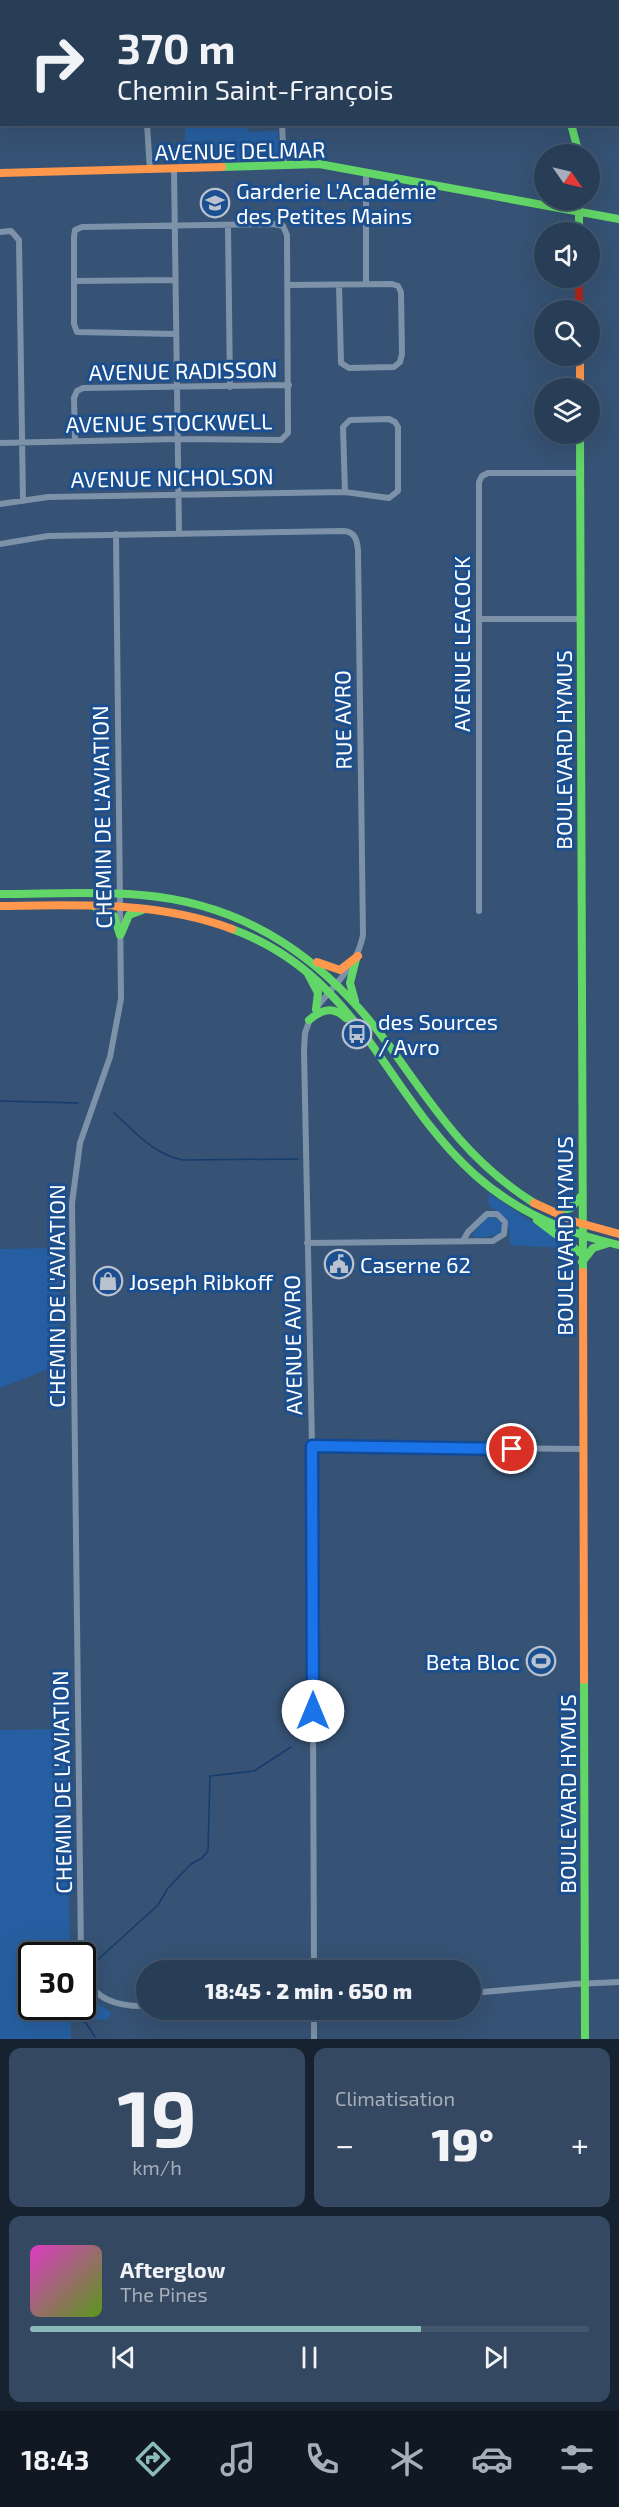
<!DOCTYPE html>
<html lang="fr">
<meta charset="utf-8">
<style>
:root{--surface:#283e57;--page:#344961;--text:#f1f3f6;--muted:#a5aeba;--line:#44576d;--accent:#8bbbb9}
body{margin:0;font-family:"Exo 2",sans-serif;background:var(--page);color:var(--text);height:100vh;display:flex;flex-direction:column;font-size:22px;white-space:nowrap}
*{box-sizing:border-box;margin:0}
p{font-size:20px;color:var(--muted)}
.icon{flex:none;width:33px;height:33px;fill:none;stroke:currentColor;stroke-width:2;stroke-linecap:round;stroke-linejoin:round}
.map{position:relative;height:2039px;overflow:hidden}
.panel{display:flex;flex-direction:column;gap:9px;padding:9px;background:#162230;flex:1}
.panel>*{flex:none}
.guide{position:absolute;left:0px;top:0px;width:620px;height:126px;box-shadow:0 6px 24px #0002,0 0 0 2px var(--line);background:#283e57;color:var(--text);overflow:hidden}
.needle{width:39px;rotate:124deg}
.tools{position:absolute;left:534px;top:144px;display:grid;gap:12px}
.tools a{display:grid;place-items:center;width:66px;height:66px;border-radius:50%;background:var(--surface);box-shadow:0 6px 24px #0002,0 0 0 2px var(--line);font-size:30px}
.speed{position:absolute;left:18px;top:1942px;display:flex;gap:12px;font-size:30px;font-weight:700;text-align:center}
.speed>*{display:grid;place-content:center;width:78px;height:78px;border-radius:50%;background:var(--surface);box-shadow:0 6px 24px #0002,0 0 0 2px var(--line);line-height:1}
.speed .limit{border:3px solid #111;border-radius:9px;background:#fff;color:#111}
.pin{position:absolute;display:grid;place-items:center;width:51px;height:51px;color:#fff;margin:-26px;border:3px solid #fff;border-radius:50%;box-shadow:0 2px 6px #0007}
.me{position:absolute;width:66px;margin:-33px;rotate:0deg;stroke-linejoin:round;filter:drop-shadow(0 0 4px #0008)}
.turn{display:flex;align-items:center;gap:21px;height:126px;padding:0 18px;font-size:27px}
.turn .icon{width:78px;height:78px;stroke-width:2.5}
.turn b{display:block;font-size:42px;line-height:51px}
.big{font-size:45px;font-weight:800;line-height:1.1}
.panel .widget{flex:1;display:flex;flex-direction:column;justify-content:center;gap:9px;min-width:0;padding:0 21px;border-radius:12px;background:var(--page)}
.panel .dial{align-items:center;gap:0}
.dial b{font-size:78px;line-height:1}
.song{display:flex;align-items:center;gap:18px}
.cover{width:72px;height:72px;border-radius:9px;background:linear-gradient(135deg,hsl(310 70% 55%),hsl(90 70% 35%))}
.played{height:6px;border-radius:3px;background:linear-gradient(90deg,var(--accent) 70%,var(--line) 70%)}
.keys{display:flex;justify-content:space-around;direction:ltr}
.heat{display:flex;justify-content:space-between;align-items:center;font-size:33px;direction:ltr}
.panel .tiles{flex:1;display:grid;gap:9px;grid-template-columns:1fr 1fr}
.widget:last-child{grid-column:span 2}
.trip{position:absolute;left:136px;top:1960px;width:345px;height:60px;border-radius:30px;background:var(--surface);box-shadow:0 6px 24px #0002,0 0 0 2px var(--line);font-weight:800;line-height:60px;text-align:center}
.dock{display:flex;height:96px;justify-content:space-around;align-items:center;background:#101923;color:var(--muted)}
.dock .icon{width:42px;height:42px}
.dock .on{color:var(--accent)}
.dock b{font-size:27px;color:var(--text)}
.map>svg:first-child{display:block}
.green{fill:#265fa1}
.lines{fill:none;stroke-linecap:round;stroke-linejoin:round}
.stream{stroke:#153c6e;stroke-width:1.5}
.street{stroke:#7d92a8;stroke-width:6}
.fast{stroke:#63d668;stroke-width:8}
.slow{stroke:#ff974d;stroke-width:8}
.jam{stroke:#b3261e;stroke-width:8}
.route-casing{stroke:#114b97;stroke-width:15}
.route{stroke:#1a73e8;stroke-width:10}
.labels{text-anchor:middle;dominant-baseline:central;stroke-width:6;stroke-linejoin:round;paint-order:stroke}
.street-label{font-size:22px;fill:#fff;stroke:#1b4f8f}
.poi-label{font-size:22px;fill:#fff;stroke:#1b4f8f;text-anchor:start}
</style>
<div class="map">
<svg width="619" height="2039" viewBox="0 0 619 2039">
<rect width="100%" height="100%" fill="#365274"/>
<!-- green -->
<path class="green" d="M185 125H247L248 132 278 131 279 156 274 160 179 163 178 144 249 137 185 142Z
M488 1193 565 1243 573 1251 575 1261 562 1248 510 1245C510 1224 507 1216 489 1206Z
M494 1216 503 1225 500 1235 477 1238 472 1235 485 1218Z
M59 1248V1365L0 1388V1249Z
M66 1729 70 1956H32V2007H70L71 2039H0V1730Z
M84 1994 112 2013 107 2020 81 2018Z"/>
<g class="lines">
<!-- stream -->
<path class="stream" d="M0 1101 78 1103
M114 1113C135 1132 154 1155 183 1160L298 1159
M92 1965 158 1905 168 1888 191 1864 202 1858 208 1851 210 1776 254 1771 291 1747
M71 2007V2016L86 2023 95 2037"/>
<!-- street -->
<path class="street" d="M142 0 143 2
M428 0V2
M278 2V0
M0 57H2
M0 115H2
M147 124 150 170
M282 124 284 165
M174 169 179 533
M228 226 230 387
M0 232 11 231 19 240 23 501
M74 281 175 280
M366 284V172
M288 285 392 284 398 286 401 292 402 354 400 362 394 367 349 368 341 363 339 285
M75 440 74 398 77 391 83 388 289 385
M0 443 178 439 281 440 288 433 287 235 283 226 274 224 82 227 75 230 74 237V324L77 332 176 334
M0 504 48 497 345 492 389 498 398 491V427L395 422 389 419 350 420 343 427 345 492
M0 544 48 536 344 531C355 532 357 540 358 550L363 935C357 967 335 983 317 1007
M479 619H580
M479 911V482L482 476 488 473H580
M310 1019 305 1033 304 1049 312 1446 314 1971
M307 1243 493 1241 504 1234 505 1222 497 1214H487L468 1232 463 1241
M312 1446 583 1449
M81 1956 72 1203 80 1143 110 1057 121 999 116 534
M82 1969C92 2000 118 2007 147 2006
M471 1993 575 1984 619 1982
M314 2010V2039"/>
<!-- fast -->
<path class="fast" d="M571 124 579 154
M222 167 319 164 619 219
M579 200V232
M580 434 583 1272
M0 894C47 894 94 891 141 895 250 904 328 962 391 1048 435 1110 469 1162 534 1203
M97 909 114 916 120 935
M232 929C360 976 383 1091 474 1174 515 1211 565 1233 619 1245
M121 934 129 915 145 909
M308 974 318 993 316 1009
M355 1001 350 983 356 959
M309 1020C322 1009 333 1006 346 1018
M554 1212 571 1208 582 1195
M537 1220 582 1254
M582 1262 593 1248 606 1244
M584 1680 585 2039"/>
<!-- slow -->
<path class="slow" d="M494 0V2
M0 173 222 167
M580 356V388
M0 906C79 905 157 901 232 929
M317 962 340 970 358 956
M534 1203 576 1222 619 1234
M583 1272 584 1680"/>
<!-- jam -->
<path class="jam" d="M579 278V310"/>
</g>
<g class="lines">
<!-- route casing -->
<g class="route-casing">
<path id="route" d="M313 1711 312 1446 512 1449"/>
</g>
<!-- route -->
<use href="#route" class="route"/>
</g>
<!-- icons -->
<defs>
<g id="school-ring" transform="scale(1.5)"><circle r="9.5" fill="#1b4f8f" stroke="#b9c2ce" stroke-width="1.5"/><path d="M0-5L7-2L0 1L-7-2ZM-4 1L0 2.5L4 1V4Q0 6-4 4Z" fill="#b9c2ce"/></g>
<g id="bus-ring" transform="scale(1.5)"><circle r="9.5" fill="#1b4f8f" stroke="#b9c2ce" stroke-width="1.5"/><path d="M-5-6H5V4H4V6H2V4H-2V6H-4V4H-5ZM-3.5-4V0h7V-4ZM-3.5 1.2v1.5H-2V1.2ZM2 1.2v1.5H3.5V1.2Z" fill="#b9c2ce"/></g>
<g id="civic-ring" transform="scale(1.5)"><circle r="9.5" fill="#1b4f8f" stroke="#b9c2ce" stroke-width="1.5"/><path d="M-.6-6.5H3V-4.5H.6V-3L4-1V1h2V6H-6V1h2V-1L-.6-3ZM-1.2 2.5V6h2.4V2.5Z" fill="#b9c2ce"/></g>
<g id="shop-ring" transform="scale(1.5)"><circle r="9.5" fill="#1b4f8f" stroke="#b9c2ce" stroke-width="1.5"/><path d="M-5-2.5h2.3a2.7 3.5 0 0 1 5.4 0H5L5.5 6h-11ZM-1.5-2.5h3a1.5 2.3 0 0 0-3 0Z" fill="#b9c2ce"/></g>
<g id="stadium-ring" transform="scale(1.5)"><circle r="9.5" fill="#1b4f8f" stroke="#b9c2ce" stroke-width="1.5"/><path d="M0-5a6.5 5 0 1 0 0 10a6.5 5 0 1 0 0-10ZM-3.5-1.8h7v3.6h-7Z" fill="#b9c2ce"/></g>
</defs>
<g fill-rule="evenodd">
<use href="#school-ring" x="215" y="203"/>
<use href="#bus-ring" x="357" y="1034"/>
<use href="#civic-ring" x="339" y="1264"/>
<use href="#shop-ring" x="108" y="1281"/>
<use href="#stadium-ring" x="541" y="1661"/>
</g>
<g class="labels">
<!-- street labels -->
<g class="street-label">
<text transform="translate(240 150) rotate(-1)">AVENUE DELMAR</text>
<text transform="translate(183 370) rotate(-1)">AVENUE RADISSON</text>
<text transform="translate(169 422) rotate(-1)">AVENUE STOCKWELL</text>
<text transform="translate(172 477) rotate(-1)">AVENUE NICHOLSON</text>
<text transform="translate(461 644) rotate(-90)">AVENUE LEACOCK</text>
<text transform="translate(342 720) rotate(-91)">RUE AVRO</text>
<text transform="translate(563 750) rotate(-90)">BOULEVARD HYMUS</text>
<text transform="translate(101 817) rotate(-91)">CHEMIN DE L'AVIATION</text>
<text transform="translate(564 1236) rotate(-90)">BOULEVARD HYMUS</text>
<text transform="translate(56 1296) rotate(-90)">CHEMIN DE L'AVIATION</text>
<text transform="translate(292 1345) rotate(-91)">AVENUE AVRO</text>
<text transform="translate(61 1782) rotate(-91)">CHEMIN DE L'AVIATION</text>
<text transform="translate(567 1794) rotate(-90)">BOULEVARD HYMUS</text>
</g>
<!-- poi labels -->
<g class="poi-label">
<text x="236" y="190">Garderie L'Académie<tspan x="236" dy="25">des Petites Mains</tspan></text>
<text x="378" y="1021">des Sources<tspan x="378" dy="25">/ Avro</tspan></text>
<text x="360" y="1264">Caserne 62</text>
<text x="129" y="1281">Joseph Ribkoff</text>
<text x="520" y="1661" text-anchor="end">Beta Bloc</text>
</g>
</g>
</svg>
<div class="tools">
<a><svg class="needle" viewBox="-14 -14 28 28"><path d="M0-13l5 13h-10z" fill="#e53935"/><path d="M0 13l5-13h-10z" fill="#a5aeba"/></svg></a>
<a><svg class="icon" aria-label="sound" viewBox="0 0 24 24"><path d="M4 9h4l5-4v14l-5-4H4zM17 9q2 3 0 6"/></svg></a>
<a><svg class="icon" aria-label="search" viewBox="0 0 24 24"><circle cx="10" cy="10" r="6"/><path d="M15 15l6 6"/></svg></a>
<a><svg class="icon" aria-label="layers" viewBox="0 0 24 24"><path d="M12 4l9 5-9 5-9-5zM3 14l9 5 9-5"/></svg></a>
</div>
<div class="speed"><div class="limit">30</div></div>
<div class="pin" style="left:512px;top:1449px;background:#d93025"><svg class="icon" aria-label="arrive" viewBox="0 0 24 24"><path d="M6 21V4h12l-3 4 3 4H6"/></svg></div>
<svg class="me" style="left:313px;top:1711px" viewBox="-20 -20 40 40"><circle r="19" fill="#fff"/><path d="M0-13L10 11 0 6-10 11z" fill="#1a73e8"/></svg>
<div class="trip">18:45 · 2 min · 650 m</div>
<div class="guide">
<div class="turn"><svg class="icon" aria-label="right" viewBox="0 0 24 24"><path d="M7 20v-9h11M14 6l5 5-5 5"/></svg><div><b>370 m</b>Chemin Saint-François</div></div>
</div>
</div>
<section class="panel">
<div class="tiles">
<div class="widget dial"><b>19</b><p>km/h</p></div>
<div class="widget"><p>Climatisation</p>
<div class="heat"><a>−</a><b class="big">19°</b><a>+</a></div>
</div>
<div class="widget">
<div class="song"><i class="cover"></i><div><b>Afterglow</b><p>The Pines</p></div></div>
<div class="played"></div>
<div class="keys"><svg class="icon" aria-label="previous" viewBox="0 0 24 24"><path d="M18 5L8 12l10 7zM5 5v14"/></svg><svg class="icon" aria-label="pause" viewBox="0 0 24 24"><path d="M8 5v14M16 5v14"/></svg><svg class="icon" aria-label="next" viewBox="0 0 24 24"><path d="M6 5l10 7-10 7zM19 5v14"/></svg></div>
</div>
</div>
</section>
<nav class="dock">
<b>18:43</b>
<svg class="icon on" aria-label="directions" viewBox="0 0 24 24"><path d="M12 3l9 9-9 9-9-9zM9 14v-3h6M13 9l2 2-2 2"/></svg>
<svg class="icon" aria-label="music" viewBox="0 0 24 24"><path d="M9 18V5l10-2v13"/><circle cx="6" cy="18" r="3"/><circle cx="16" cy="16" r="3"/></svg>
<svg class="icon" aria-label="phone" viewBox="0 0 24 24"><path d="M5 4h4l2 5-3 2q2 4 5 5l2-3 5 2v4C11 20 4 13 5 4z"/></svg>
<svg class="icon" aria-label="climate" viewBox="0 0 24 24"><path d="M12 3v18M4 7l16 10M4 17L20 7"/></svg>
<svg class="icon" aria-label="car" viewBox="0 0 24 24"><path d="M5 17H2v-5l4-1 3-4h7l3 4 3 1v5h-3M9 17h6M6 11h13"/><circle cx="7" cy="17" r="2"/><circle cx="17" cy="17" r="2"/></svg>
<svg class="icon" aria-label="filters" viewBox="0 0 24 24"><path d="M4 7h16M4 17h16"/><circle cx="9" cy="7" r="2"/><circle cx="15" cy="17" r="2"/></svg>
</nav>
